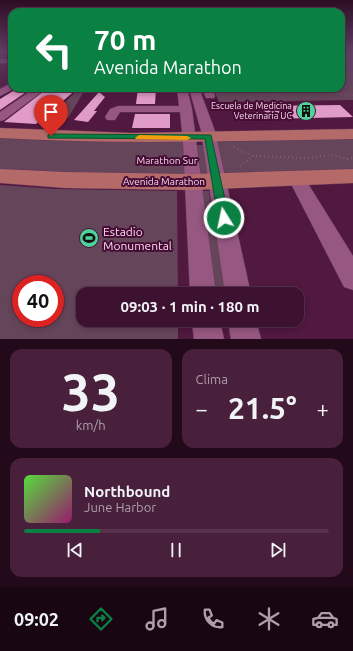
<!DOCTYPE html>
<html lang="es">
<meta charset="utf-8">
<style>
:root{--surface:#3d1230;--page:#48203c;--text:#f1f3f6;--muted:#ad9eab;--line:#56324c;--accent:#0b8043}
body{margin:0;font-family:Ubuntu,sans-serif;background:var(--page);color:var(--text);height:100vh;display:flex;flex-direction:column;font-size:15px;white-space:nowrap}
*{box-sizing:border-box;margin:0}
p{font-size:13px;color:var(--muted)}
.icon{flex:none;width:22px;height:22px;fill:none;stroke:currentColor;stroke-width:2;stroke-linecap:round;stroke-linejoin:round}
.map{position:relative;height:339px;overflow:hidden}
.side{display:flex;flex-direction:column;gap:10px;padding:10px;background:#220a1a;flex:1}
.side>*{flex:none}
.guide{position:absolute;left:8px;top:8px;width:337px;height:84px;border-radius:12px;box-shadow:0 2px 6px #0003,0 0 0 1px var(--line);background:#0b8043;color:#fff;overflow:hidden}
.speed{position:absolute;left:12px;top:275px;display:flex;gap:8px;font-size:20px;font-weight:700;text-align:center}
.speed>*{display:grid;place-content:center;width:52px;height:52px;border-radius:50%;background:var(--surface);box-shadow:0 2px 6px #0003,0 0 0 1px var(--line);line-height:1}
.speed .limit{border:6px solid #d22;background:#fff;color:#111}
.pin{position:absolute;display:grid;place-items:center;width:34px;height:34px;color:#fff;margin:-41px -17px;border-radius:50% 50% 50% 0;rotate:-45deg;box-shadow:0 0 4px #0007}
.pin .icon{rotate:45deg}
.me{position:absolute;width:44px;margin:-22px;rotate:350deg;stroke-linejoin:round;filter:drop-shadow(0 0 3px #0008)}
.turn{display:flex;align-items:center;gap:14px;height:84px;padding:0 20px;font-size:18px}
.turn .icon{width:52px;height:52px;stroke-width:2.5}
.turn b{display:block;font-size:28px;line-height:34px}
.big{font-size:30px;font-weight:700;line-height:1.1}
.side .card{flex:1;display:flex;flex-direction:column;justify-content:center;gap:6px;min-width:0;padding:0 14px;border-radius:12px;background:var(--page)}
.side .dial{align-items:center;gap:0}
.dial b{font-size:52px;line-height:1}
.song{display:flex;align-items:center;gap:12px}
.cover{width:48px;height:48px;border-radius:6px;background:linear-gradient(135deg,hsl(110 70% 55%),hsl(320 70% 35%))}
.played{height:4px;border-radius:2px;background:linear-gradient(90deg,var(--accent) 25%,var(--line) 25%)}
.keys{display:flex;justify-content:space-around;direction:ltr}
.heat{display:flex;justify-content:space-between;align-items:center;font-size:22px;direction:ltr}
.side .tiles{flex:1;display:grid;gap:10px;grid-template-columns:1fr 1fr}
.card:last-child{grid-column:span 2}
.trip{position:absolute;left:76px;top:287px;width:228px;height:40px;border-radius:12px;background:var(--surface);box-shadow:0 2px 6px #0003,0 0 0 1px var(--line);font-weight:700;line-height:40px;text-align:center}
.dock{display:flex;height:64px;justify-content:space-around;align-items:center;background:#180713;color:var(--muted)}
.dock .icon{width:28px;height:28px}
.dock .active{color:var(--accent)}
.dock b{font-size:18px;color:var(--text)}
.map>svg:first-child{display:block}
.green{fill:#654559;fill-rule:evenodd}
.building{fill:#e09bc6}
.lines{fill:none;stroke-linecap:round;stroke-linejoin:round}
.minor-casing{stroke:#68385a;stroke-width:1}
.major-casing{stroke:#68385a;stroke-width:1}
.path-far1{stroke:#8a587a;stroke-width:1;stroke-dasharray:0.5 1.5;stroke-linecap:butt}
.path{stroke:#8a587a;stroke-width:2;stroke-dasharray:1 3;stroke-linecap:butt}
.minor{fill:#965780;fill-rule:evenodd}
.major{fill:#b36a69;fill-rule:evenodd}
.route{fill:#0b8043;stroke:#07532c}
.slow{fill:#f59e0b}
.labels{text-anchor:middle;dominant-baseline:central;stroke-width:4;stroke-linejoin:round;paint-order:stroke}
.far-poi-label{font-size:9px;fill:#fcd8ee;stroke:#450d35;text-anchor:end}
.park-label{font-size:10px;fill:#f7d5e9;stroke:#450d35}
.street-label{font-size:10px;fill:#fcd8ee;stroke:#450d35}
.near-poi-label{font-size:12px;fill:#fcd8ee;stroke:#450d35;text-anchor:start}
</style>
<div class="map">
<svg width="353" height="339" viewBox="0 0 353 339">
<rect width="100%" height="100%" fill="#511840"/>
<!-- green -->
<path class="green" d="M341 51H353V100L219 102 213 88H341Z
M80 88H86L68 118 50 116Z
M353 136V172L221 175 213 140Z
M0 137 44 140 185 141 187 175 0 173Z
M195 145H204L209 175H198Z
M0 185 56 189 177 191 178 294H83V320H178V339H0ZM21 284H55V318H21Z
M200 191H209L226 294H212Z"/>
<!-- building -->
<path class="building" d="M18 88H32L0 110V99Z
M48 88H78L36 124 4 122Z
M138 88H156L155 104H136Z
M99 92 105 97 94 111H97L88 122 74 120Z
M340 105 353 117 270 119 261 106Z
M135 114H170V128H132Z"/>
<g class="lines">
<!-- minor casing -->
<g class="minor-casing">
<path id="minor" d="M0 59H12V63H0Z
M12 83V88H15L0 96V89Z
M35 88H47L4 120 0 121V112Z
M177 88H187L192 109 216 294H190L183 142 180 112H120L115 120H107L105 117 110 109 118 106H179Z
M189 88H199L215 131 251 294H225L201 131Z
M202 88H212L215 96 214 98H206Z
M296 172 302 174 353 256V290L344 287 288 178 290 174Z
M192 320H220L224 339H194Z
M228 320H256L261 339H231Z"/>
</g>
<!-- major casing -->
<g class="major-casing">
<path id="major" d="M0 128 132 133 353 129V139C235 141 118 145 0 138Z
M0 169 65 172 192 174 353 169V183L192 190 65 188 0 183Z"/>
</g>
<!-- path-far1 -->
<path class="path-far1" d="M341 52 353 51
M324 88 335 94 353 95
M260 95 265 102
M269 95 279 96 272 88"/>
<!-- path -->
<path class="path" d="M234 147 253 156 309 158 331 155 347 159 353 158
M240 166 253 156"/>
<!-- minor -->
<use href="#minor" class="minor"/>
<!-- major -->
<use href="#major" class="major"/>
</g>
<!-- sky -->
<linearGradient id="sky" x2="0" y2="1"><stop stop-color="#2d0d23"/><stop offset="0.52" stop-color="#5f3d64"/><stop offset="1" stop-color="#5f3d64" stop-opacity="0"/></linearGradient>
<rect width="353" height="98" fill="url(#sky)"/>
<!-- route -->
<path class="route" d="M51 134 211 135 229 218 227 221 224 223 220 221 218 218 205 139 48 138V135Z"/>
<!-- slow -->
<path class="slow" d="M139 135 187 136 191 138 187 140 136 139 135 138Z"/>
<!-- icons -->
<defs>
<g id="building-disc" transform="scale(1)"><circle r="9.5" fill="#4dd39a" stroke="#450d35"/><path d="M-4-6H4V6H1V3H-1V6H-4ZM-2.5-4.3h1.7v1.8h-1.7ZM.8-4.3h1.7v1.8H.8ZM-2.5-1h1.7V.8h-1.7ZM.8-1h1.7V.8H.8Z" fill="#111"/></g>
<g id="stadium-disc" transform="scale(1)"><circle r="9.5" fill="#4dd39a" stroke="#450d35"/><path d="M0-5a6.5 5 0 1 0 0 10a6.5 5 0 1 0 0-10ZM-3.5-1.8h7v3.6h-7Z" fill="#111"/></g>
</defs>
<g fill-rule="evenodd">
<use href="#building-disc" x="306" y="111"/>
<use href="#stadium-disc" x="89" y="238"/>
</g>
<g class="labels">
<!-- far-poi labels -->
<g class="far-poi-label">
<text x="292" y="106">Escuela de Medicina<tspan x="292" dy="10">Veterinaria UC</tspan></text>
</g>
<!-- park labels -->
<g class="park-label">
<text x="167" y="160">Marathon Sur</text>
</g>
<!-- street labels -->
<g class="street-label">
<text x="164" y="181">Avenida Marathon</text>
</g>
<!-- near-poi labels -->
<g class="near-poi-label">
<text x="103" y="231">Estadio<tspan x="103" dy="14">Monumental</tspan></text>
</g>
</g>
</svg>
<div class="speed"><div class="limit">40</div></div>
<div class="pin" style="left:51px;top:136px;background:#d93025"><svg class="icon" aria-label="arrive" viewBox="0 0 24 24"><path d="M6 21V4h12l-3 4 3 4H6"/></svg></div>
<svg class="me" style="left:224px;top:218px" viewBox="-20 -20 40 40"><circle r="17" fill="#0b8043" stroke="#fff" stroke-width="3"/><path d="M0-11L8 9 0 5-8 9z" fill="#fff"/></svg>
<div class="trip">09:03 · 1 min · 180 m</div>
<div class="guide">
<div class="turn"><svg class="icon" aria-label="left" viewBox="0 0 24 24"><path d="M17 20v-9H6M10 6l-5 5 5 5"/></svg><div><b>70 m</b>Avenida Marathon</div></div>
</div>
</div>
<section class="side">
<div class="tiles">
<div class="card dial"><b>33</b><p>km/h</p></div>
<div class="card"><p>Clima</p>
<div class="heat"><a>−</a><b class="big">21.5°</b><a>+</a></div>
</div>
<div class="card">
<div class="song"><i class="cover"></i><div><b>Northbound</b><p>June Harbor</p></div></div>
<div class="played"></div>
<div class="keys"><svg class="icon" aria-label="previous" viewBox="0 0 24 24"><path d="M18 5L8 12l10 7zM5 5v14"/></svg><svg class="icon" aria-label="pause" viewBox="0 0 24 24"><path d="M8 5v14M16 5v14"/></svg><svg class="icon" aria-label="next" viewBox="0 0 24 24"><path d="M6 5l10 7-10 7zM19 5v14"/></svg></div>
</div>
</div>
</section>
<nav class="dock">
<b>09:02</b>
<svg class="icon active" aria-label="directions" viewBox="0 0 24 24"><path d="M12 3l9 9-9 9-9-9zM9 14v-3h6M13 9l2 2-2 2"/></svg>
<svg class="icon" aria-label="music" viewBox="0 0 24 24"><path d="M9 18V5l10-2v13"/><circle cx="6" cy="18" r="3"/><circle cx="16" cy="16" r="3"/></svg>
<svg class="icon" aria-label="phone" viewBox="0 0 24 24"><path d="M5 4h4l2 5-3 2q2 4 5 5l2-3 5 2v4C11 20 4 13 5 4z"/></svg>
<svg class="icon" aria-label="climate" viewBox="0 0 24 24"><path d="M12 3v18M4 7l16 10M4 17L20 7"/></svg>
<svg class="icon" aria-label="car" viewBox="0 0 24 24"><path d="M5 17H2v-5l4-1 3-4h7l3 4 3 1v5h-3M9 17h6M6 11h13"/><circle cx="7" cy="17" r="2"/><circle cx="17" cy="17" r="2"/></svg>
</nav>
